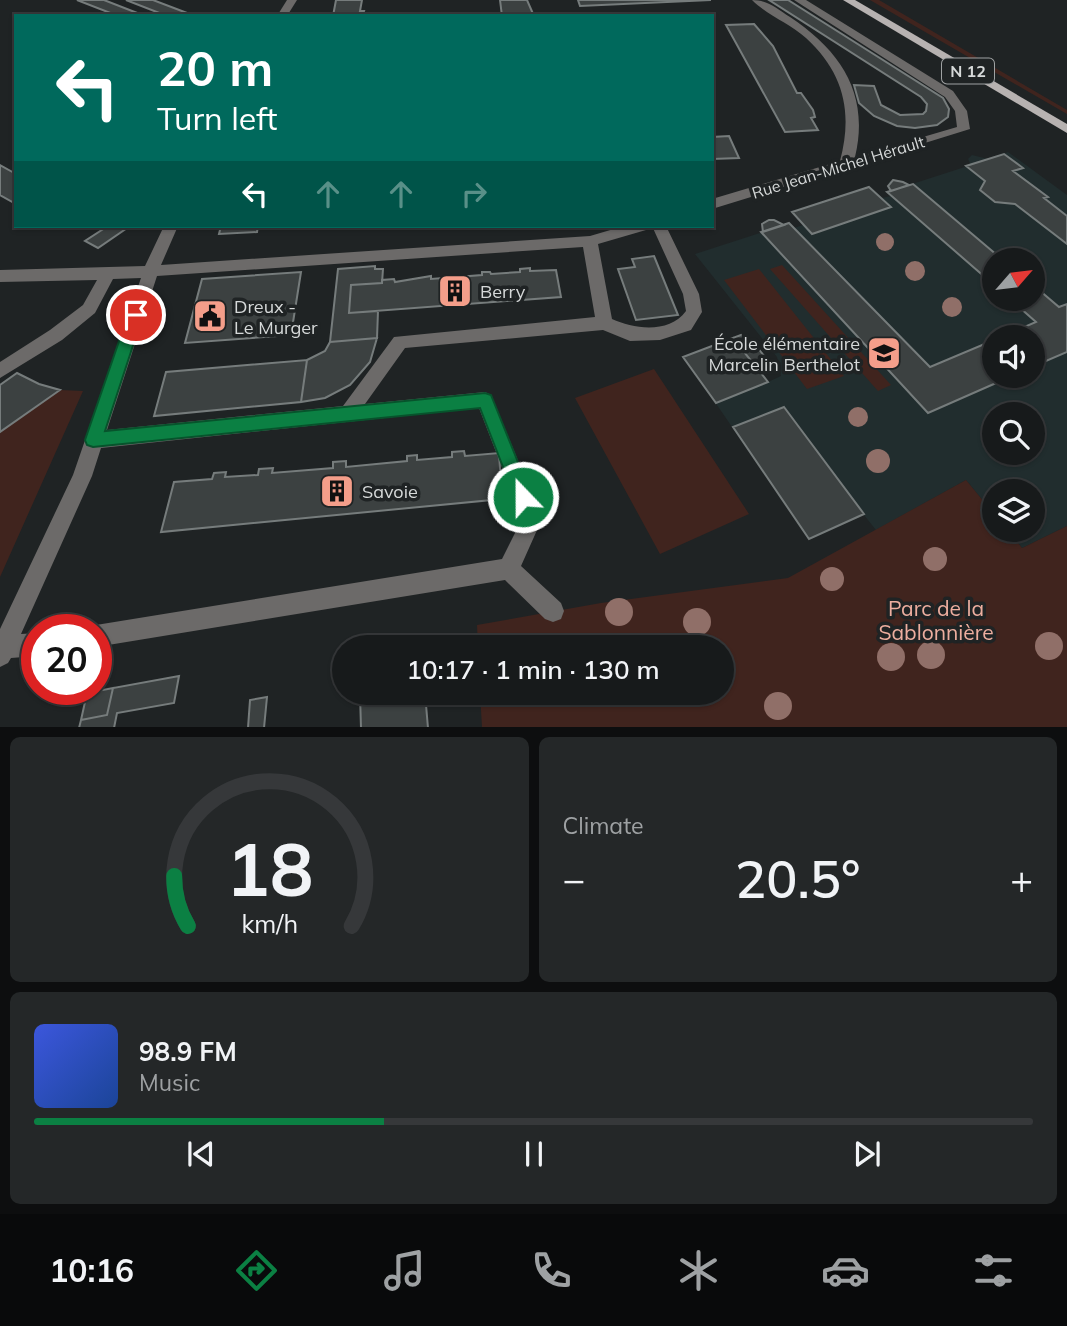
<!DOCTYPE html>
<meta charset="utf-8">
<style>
:root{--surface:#171a1b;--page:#242728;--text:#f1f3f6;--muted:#9ea1a3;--line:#36383a;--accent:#0b8043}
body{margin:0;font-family:Mulish,sans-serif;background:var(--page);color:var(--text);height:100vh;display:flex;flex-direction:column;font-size:26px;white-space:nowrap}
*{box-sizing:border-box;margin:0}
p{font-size:23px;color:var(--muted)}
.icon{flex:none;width:38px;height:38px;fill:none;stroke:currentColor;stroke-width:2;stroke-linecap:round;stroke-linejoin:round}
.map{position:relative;height:727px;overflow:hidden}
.details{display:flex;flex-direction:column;gap:10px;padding:10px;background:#0d0e0f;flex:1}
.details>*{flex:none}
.top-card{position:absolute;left:14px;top:14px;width:700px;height:214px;border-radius:0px;box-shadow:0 2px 5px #0004,0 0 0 2px var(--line);background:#00695c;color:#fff;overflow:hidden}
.needle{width:46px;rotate:62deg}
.controls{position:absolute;left:982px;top:248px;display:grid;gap:14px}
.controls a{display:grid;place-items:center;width:63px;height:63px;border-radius:50%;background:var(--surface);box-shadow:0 2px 5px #0004,0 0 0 2px var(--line);font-size:35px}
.speed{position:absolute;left:21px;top:614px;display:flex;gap:14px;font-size:35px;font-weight:700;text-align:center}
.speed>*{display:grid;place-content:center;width:91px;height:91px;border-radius:50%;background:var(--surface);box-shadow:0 2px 5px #0004,0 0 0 2px var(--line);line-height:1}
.speed .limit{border:10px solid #d22;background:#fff;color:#111}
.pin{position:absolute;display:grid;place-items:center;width:60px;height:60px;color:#fff;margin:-30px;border:4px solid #fff;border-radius:50%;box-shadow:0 2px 7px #0007}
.me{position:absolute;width:77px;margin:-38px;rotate:338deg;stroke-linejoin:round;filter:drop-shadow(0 0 5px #0008)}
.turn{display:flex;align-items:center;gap:24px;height:147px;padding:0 28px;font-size:32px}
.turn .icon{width:91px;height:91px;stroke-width:2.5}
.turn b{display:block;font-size:49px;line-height:60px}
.lanes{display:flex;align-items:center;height:66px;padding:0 28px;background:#0003;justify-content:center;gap:35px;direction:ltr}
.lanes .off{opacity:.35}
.big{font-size:52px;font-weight:600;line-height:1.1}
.details .widget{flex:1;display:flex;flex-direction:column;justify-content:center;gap:10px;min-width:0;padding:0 24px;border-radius:10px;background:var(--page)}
.details .dial{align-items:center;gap:0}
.dial svg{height:182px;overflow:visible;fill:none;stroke:var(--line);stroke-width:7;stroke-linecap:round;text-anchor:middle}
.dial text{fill:var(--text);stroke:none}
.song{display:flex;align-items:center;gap:21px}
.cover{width:84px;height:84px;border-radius:10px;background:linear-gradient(135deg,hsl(230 70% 55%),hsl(220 70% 35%))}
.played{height:7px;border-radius:4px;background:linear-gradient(90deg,var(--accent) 35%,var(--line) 35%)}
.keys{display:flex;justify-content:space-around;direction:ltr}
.heat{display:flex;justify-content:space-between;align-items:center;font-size:38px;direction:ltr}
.details .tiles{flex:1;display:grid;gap:10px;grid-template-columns:1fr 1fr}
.widget:last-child{grid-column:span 2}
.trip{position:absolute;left:332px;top:635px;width:402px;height:70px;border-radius:35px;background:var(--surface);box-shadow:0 2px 5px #0004,0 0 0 2px var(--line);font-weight:600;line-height:70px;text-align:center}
.dock{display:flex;height:112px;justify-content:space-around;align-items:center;background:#090a0b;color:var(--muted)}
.dock .icon{width:49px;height:49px}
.dock .active{color:var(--accent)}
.dock b{font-size:32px;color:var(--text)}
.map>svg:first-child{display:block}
.built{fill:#212d2e;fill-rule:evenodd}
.green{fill:#40241e}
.building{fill:#3c4141;stroke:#767c7c;stroke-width:2}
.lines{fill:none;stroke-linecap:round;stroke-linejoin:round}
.minor{fill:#6c6a69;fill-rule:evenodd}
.major{fill:#b7b2b1;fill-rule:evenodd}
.tree{fill:#906f68}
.route{fill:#0b8043;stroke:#07532c;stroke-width:2}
.labels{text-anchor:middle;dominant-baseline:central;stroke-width:7;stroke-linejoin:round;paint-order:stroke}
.shield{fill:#1f2324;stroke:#9fa2a3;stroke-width:2}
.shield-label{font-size:16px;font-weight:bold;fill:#d6d9d9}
.far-street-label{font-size:16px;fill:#d6d9d9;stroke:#1f2324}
.poi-label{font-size:18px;fill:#d6d9d9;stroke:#1f2324;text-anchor:start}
.near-park-label{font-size:21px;fill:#edae9f;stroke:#1f2324}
</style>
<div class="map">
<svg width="1067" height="728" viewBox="0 0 1067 728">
<rect width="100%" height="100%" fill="#1f2324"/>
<!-- built -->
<path class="built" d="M1008 152 1067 195V526L1022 548 1008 530H1032V492H994V514L966 480 876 530 864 515 809 539 684 357 741 335 752 349 757 347 769 362 756 367 768 382 781 376 777 357 695 254 763 232 762 224 769 220 784 225 789 223 794 228 803 225 792 212 869 187 882 198 891 196 887 192 890 191 888 186 890 181H898L909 185 971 165 968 159 972 155 988 159ZM994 261H1032V299H994ZM994 338H1032V376H994ZM994 415H1032V453H994Z"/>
<!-- green -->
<path class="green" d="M870 0H879L1067 110V114Z
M782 265 891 385 878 391 770 269Z
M759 269 844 376 807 389 724 280Z
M654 369 749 514 660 554 575 398Z
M60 390 83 391 0 577V432Z
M966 480 994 514V530H1008L1022 548 1067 526V727H482L480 693H723V648L478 647 477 625 601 603 788 578Z"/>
<!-- building -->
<path class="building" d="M77 0H104L145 16H118Z
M126 0H153L195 16H167Z
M336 0H362L360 11H364L363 14 333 16Z
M500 0H527L534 16H502Z
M578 0H711L580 6Z
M769 0H788L943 98 949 109 948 117 937 125 915 128 897 126 874 116 859 103 854 85 874 86 881 105 900 115 923 114 926 111 927 104 921 97Z
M754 24 773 46 797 93H801L813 110 815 117 811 118 818 130 785 132 726 25Z
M729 136 739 158 712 159V137Z
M1004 154 1023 168 1013 171 1048 197 1044 198 1067 216V244L1015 204 995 202 980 190 985 181 966 166Z
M0 165 16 174V204L0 195Z
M893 180 903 182 909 185 891 191 888 186Z
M913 184 1004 261H994V285L887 192Z
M869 187 891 207 812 234 792 212Z
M769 220H774L784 225 763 232 762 224Z
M789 223 930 367 994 340V376H1012L928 413 761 232Z
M108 226H130L98 248 85 241Z
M221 226H258L257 232 219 234Z
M654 256 678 315 636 320 618 269 635 267 632 259Z
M375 266V269H383L382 283 351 285 349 313 378 311 377 338 330 342 338 269Z
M530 268V271L556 270 561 297 349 313 351 285 382 283V280L394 279 395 282 431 276V279L482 275V272H490L491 274 520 272V269Z
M301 272 291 335 185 343 202 279Z
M1032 284 1059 307 1067 304V352L1032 367V338H999L1036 322 1010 299H1032Z
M741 335 752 349 757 347 769 362 756 367 733 338Z
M377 338 370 362 350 385 325 398 301 402 307 360 325 351 330 342Z
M733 338 768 382 716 403 683 357Z
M307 360 301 402 154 416 166 372Z
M17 373 39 384 60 390 0 432V385Z
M784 407 864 514 809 539 733 427Z
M464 451 465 456 499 453 502 499 161 532 174 482 212 479 214 473 226 472 225 477 258 475 259 469 273 468 272 473 333 468V462L346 461V467L407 461V456L417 455V460L452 457V452Z
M179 676 174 703 117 713 114 728H79L81 720 107 715 113 688Z
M113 688 107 715 81 720 87 693Z
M425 693 428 728H361L360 694Z
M267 697 264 728H248L250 700Z"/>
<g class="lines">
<!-- minor -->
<path class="minor" d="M287 0H297L287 16H277Z
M752 0C768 0 777 9 790 17 841 51 870 94 855 157L957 127 955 111 945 97 794 0H806L953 91 967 111 970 129 712 209V199L840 161C853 112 844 73 806 38 789 23 767 15 752 0Z
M164 226H178L161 265 590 236 624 226H648L646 230 598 244 612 319C634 329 669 334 686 311L683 294 652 226H666L699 294 702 312 691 330 660 340 630 341 603 330 405 348 365 404 485 392 491 395 542 519 521 566 561 603 564 611 561 619 553 622 545 619 505 580 96 647V630H87L96 625 502 559 522 519 479 408 101 448 92 476 21 634 37 633V656L11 658 8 663 0 667V629L73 475 141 278 113 279 95 313 62 340 0 378V362L50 330 83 305 97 280 0 282V270L145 266ZM583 247 595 317 394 337 343 406 107 430 157 276Z"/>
<!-- major -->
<path class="major" d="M843 0H855L1067 124V133Z"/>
</g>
<!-- trees -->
<g class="tree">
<circle cx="885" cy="242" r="9"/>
<circle cx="915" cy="271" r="10"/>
<circle cx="952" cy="307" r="10"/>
<circle cx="858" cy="417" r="10"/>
<circle cx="878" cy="461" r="12"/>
<circle cx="935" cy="559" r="12"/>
<circle cx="832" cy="579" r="12"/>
<circle cx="619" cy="612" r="14"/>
<circle cx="697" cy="622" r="14"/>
<circle cx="1049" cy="646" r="14"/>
<circle cx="931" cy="655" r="14"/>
<circle cx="891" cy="657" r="14"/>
<circle cx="778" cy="706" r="14"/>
</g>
<!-- route -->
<path class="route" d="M136 309 143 315 105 431 485 393 491 395 493 400 532 497 530 503 523 506 517 503 480 408 93 447 87 445 85 440 128 315Z"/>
<!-- icons -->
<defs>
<g id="building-square" transform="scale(1.75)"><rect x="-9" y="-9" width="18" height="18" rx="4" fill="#f49e8a" stroke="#1f2324"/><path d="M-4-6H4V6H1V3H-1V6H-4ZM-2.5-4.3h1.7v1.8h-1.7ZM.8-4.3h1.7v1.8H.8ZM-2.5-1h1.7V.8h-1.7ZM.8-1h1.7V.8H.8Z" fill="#111"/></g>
<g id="civic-square" transform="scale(1.75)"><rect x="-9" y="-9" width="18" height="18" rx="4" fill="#f49e8a" stroke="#1f2324"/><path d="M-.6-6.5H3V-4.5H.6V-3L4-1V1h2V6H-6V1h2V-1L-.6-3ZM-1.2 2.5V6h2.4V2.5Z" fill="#111"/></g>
<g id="school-square" transform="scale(1.75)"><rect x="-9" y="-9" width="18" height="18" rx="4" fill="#f49e8a" stroke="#1f2324"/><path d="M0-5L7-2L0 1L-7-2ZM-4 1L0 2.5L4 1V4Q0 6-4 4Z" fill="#111"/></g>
</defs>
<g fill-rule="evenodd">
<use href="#building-square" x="455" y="291"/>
<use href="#civic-square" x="210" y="316"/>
<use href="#school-square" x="884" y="353"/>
<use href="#building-square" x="337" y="491"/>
</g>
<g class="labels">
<!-- shield labels -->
<rect class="shield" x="942" y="58.5" width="52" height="25" rx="5"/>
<g class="shield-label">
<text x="968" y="71">N 12</text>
</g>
<!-- far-street labels -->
<g class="far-street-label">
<text transform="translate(838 167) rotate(-17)">Rue Jean-Michel Hérault</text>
</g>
<!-- poi labels -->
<g class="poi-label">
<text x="480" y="291">Berry</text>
<text x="234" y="306">Dreux -<tspan x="234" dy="21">Le Murger</tspan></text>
<text x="860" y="343" text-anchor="end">École élémentaire<tspan x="860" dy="21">Marcelin Berthelot</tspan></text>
<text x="362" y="491">Savoie</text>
</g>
<!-- near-park labels -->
<g class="near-park-label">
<text x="936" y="608">Parc de la<tspan x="936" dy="24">Sablonnière</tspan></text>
</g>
</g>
</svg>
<div class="controls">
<a><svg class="needle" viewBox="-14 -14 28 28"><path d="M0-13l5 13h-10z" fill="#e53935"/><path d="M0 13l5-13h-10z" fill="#9ea1a3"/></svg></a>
<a><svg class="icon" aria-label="sound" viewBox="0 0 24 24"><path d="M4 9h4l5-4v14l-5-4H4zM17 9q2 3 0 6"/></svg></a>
<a><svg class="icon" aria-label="search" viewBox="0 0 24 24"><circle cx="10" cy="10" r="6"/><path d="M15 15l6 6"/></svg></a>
<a><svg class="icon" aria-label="layers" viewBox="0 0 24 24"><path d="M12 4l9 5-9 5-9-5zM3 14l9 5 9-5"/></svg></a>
</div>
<div class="speed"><div class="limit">20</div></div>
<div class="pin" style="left:136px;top:315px;background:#d93025"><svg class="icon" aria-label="arrive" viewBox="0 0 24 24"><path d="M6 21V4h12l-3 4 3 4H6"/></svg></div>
<svg class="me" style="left:523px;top:497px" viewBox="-20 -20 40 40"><circle r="17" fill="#0b8043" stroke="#fff" stroke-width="3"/><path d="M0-11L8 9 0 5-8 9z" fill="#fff"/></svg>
<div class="trip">10:17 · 1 min · 130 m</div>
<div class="top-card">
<div class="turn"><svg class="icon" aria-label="left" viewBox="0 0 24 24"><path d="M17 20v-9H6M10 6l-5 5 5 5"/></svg><div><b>20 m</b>Turn left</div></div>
<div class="lanes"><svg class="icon" aria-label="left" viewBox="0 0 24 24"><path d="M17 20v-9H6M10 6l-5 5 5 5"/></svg><svg class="icon off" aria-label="ahead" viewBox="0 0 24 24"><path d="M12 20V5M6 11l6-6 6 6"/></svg><svg class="icon off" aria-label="ahead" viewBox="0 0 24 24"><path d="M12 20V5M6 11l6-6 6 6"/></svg><svg class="icon off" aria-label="right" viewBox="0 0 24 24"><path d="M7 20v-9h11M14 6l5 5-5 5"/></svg></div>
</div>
</div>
<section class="details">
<div class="tiles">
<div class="widget dial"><svg viewBox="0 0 100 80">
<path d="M14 69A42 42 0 1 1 86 69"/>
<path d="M14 69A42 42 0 0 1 8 47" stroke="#0b8043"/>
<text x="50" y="56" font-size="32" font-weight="700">18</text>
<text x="50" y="72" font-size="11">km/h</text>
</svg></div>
<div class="widget"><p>Climate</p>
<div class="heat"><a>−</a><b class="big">20.5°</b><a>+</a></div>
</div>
<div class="widget">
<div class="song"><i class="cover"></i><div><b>98.9 FM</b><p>Music</p></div></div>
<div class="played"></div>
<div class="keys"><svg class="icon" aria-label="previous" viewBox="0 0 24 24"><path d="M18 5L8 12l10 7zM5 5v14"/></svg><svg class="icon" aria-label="pause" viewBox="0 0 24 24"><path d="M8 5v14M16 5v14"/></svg><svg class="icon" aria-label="next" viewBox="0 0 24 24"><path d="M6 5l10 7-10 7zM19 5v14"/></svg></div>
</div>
</div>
</section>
<nav class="dock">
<b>10:16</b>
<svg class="icon active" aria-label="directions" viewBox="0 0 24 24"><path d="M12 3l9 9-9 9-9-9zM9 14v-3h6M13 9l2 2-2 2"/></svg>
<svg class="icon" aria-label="music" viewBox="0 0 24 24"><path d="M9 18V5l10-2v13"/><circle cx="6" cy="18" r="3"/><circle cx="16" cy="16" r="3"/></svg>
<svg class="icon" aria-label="phone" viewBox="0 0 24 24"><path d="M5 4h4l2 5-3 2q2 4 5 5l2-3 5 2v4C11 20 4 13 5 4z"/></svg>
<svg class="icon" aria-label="climate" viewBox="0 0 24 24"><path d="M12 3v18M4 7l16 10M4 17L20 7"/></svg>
<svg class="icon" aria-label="car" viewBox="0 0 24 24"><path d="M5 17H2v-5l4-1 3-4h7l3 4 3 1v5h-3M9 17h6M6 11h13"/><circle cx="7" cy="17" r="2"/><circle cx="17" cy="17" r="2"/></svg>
<svg class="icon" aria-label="filters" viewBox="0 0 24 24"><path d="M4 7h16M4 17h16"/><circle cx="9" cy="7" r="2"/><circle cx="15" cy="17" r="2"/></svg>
</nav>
